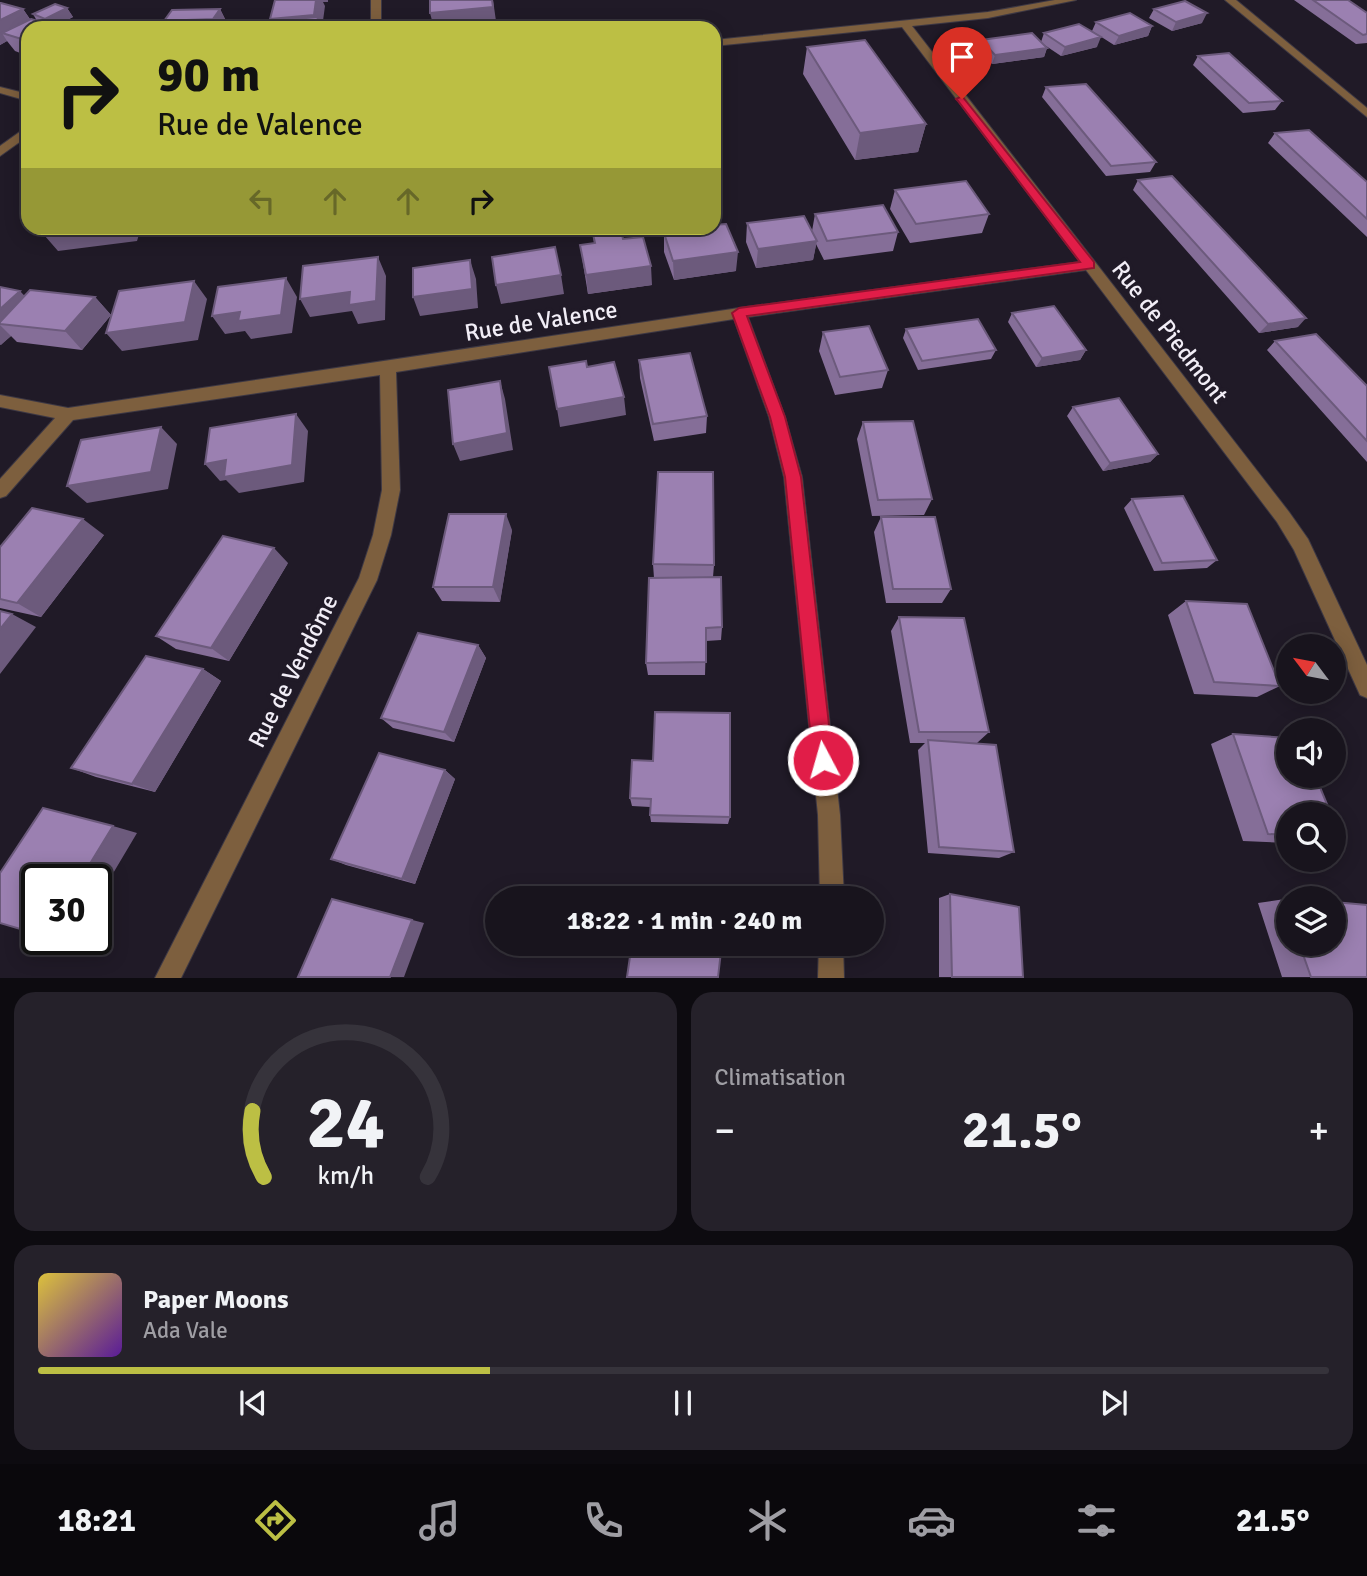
<!DOCTYPE html>
<html lang="fr">
<meta charset="utf-8">
<style>
:root{--surface:#18141d;--page:#25212a;--text:#f1f3f6;--muted:#9f9ea4;--line:#36333b;--accent:#bcbf44}
body{margin:0;font-family:Signika,sans-serif;background:var(--page);color:var(--text);height:100vh;display:flex;flex-direction:column;font-size:26px;white-space:nowrap}
*{box-sizing:border-box;margin:0}
p{font-size:23px;color:var(--muted)}
.icon{flex:none;width:38px;height:38px;fill:none;stroke:currentColor;stroke-width:2;stroke-linecap:round;stroke-linejoin:round}
.map{position:relative;height:978px;overflow:hidden}
.side{display:flex;flex-direction:column;gap:14px;padding:14px;background:#0d0b10;flex:1}
.side>*{flex:none}
.banner{position:absolute;left:21px;top:21px;width:700px;height:214px;border-radius:21px;box-shadow:0 4px 18px #0003,0 0 0 2px var(--line);background:#bcbf44;color:#111;overflow:hidden}
.needle{width:46px;rotate:302deg}
.controls{position:absolute;left:1276px;top:634px;display:grid;gap:14px}
.controls a{display:grid;place-items:center;width:70px;height:70px;border-radius:50%;background:var(--surface);box-shadow:0 4px 18px #0003,0 0 0 2px var(--line);font-size:35px}
.speed{position:absolute;left:21px;top:864px;display:flex;gap:14px;font-size:35px;font-weight:700;text-align:center}
.speed>*{display:grid;place-content:center;width:91px;height:91px;border-radius:50%;background:var(--surface);box-shadow:0 4px 18px #0003,0 0 0 2px var(--line);line-height:1}
.speed .limit{border:4px solid #111;border-radius:10px;background:#fff;color:#111}
.pin{position:absolute;display:grid;place-items:center;width:60px;height:60px;color:#fff;margin:-72px -30px;border-radius:50% 50% 50% 0;rotate:-45deg;box-shadow:0 0 7px #0007}
.pin .icon{rotate:45deg}
.me{position:absolute;width:77px;margin:-38px;rotate:354deg;stroke-linejoin:round;filter:drop-shadow(0 0 5px #0008)}
.turn{display:flex;align-items:center;gap:24px;height:147px;padding:0 21px;font-size:32px}
.turn .icon{width:91px;height:91px;stroke-width:2.5}
.turn b{display:block;font-size:49px;line-height:60px}
.lanes{display:flex;align-items:center;height:66px;padding:0 21px;background:#0003;justify-content:center;gap:35px;direction:ltr}
.lanes .off{opacity:.35}
.big{font-size:52px;font-weight:800;line-height:1.1}
.side .card{flex:1;display:flex;flex-direction:column;justify-content:center;gap:10px;min-width:0;padding:0 24px;border-radius:21px;background:var(--page)}
.side .dial{align-items:center;gap:0}
.dial svg{height:182px;overflow:visible;fill:none;stroke:var(--line);stroke-width:7;stroke-linecap:round;text-anchor:middle}
.dial text{fill:var(--text);stroke:none}
.song{display:flex;align-items:center;gap:21px}
.cover{width:84px;height:84px;border-radius:10px;background:linear-gradient(135deg,hsl(50 70% 55%),hsl(270 70% 35%))}
.played{height:7px;border-radius:4px;background:linear-gradient(90deg,var(--accent) 35%,var(--line) 35%)}
.keys{display:flex;justify-content:space-around;direction:ltr}
.heat{display:flex;justify-content:space-between;align-items:center;font-size:38px;direction:ltr}
.side .tiles{flex:1;display:grid;gap:14px;grid-template-columns:1fr 1fr}
.card:last-child{grid-column:span 2}
.trip{position:absolute;left:485px;top:886px;width:399px;height:70px;border-radius:35px;background:var(--surface);box-shadow:0 4px 18px #0003,0 0 0 2px var(--line);font-weight:800;line-height:70px;text-align:center}
.tabs{display:flex;height:112px;justify-content:space-around;align-items:center;background:#0a080c;color:var(--muted)}
.tabs .icon{width:49px;height:49px}
.tabs .selected{color:var(--accent)}
.tabs b{font-size:32px;color:var(--text)}
.map>svg:first-child{display:block}
.lines{fill:none;stroke-linecap:round;stroke-linejoin:round}
.street-casing{stroke:#3d3844;stroke-width:2}
.street{fill:#7d5f3e;fill-rule:evenodd}
.wall{fill:#856e98}
.shaded-wall{fill:#6c5a7c}
.building{fill:#9b80b1;stroke:#6c5a7c;stroke-width:2}
.route{fill:#e11d48;stroke:#92132f;stroke-width:2}
.labels{text-anchor:middle;dominant-baseline:central;stroke-width:7;stroke-linejoin:round;paint-order:stroke}
.street-label{font-size:24px;fill:#f1edf6;stroke:#201a27}
</style>
<div class="map">
<svg width="1367" height="978" viewBox="0 0 1367 978">
<rect width="100%" height="100%" fill="#201a27"/>
<g class="lines">
<!-- street casing -->
<g class="street-casing">
<path id="street" d="M371 0H381V28H371Z
M1055 0H1076L988 18 912 26 1289 512 1308 539 1367 665V698L1360 695 1294 550 1277 522 1086 270 748 317 785 417 802 477 840 815 844 898H820L818 815 784 477 769 417 734 319 396 372 400 490 391 535 377 580 181 978H155L359 578 373 535 382 490 380 375 73 420 6 496 0 498V479L55 418 0 407V395L68 408 739 308 1080 262 902 27 714 46V40L988 12Z
M1225 0H1236L1367 108V117Z
M0 87 28 94V101L0 93Z
M28 126V136L0 156V146Z
M819 943H843L844 978H818Z"/>
</g>
<!-- street -->
<use href="#street" class="street"/>
</g>
<!-- wall -->
<path class="wall" d="M1294 0H1348L1367 13V43L1356 44Z
M0 3 23 9 30 19 37 21 33 14 67 8 73 17 55 26 28 28V56L15 51 7 41 0 45Z
M220 9 229 27 228 28H159Z
M1154 9 1202 23 1172 31 1149 18Z
M1096 22 1152 26 1148 36 1114 45 1092 31Z
M1044 33 1097 47 1061 56 1043 44 1047 48 1044 57 992 64 978 49 981 40 1041 42Z
M807 47 926 124 918 152 855 160 803 74Z
M1198 56 1282 101 1275 110 1243 113 1193 65Z
M1046 87 1156 162 1150 172 1106 176 1042 97Z
M1275 133 1367 182V237L1268 143Z
M1138 180 1298 327 1259 333 1133 190Z
M895 190 989 214 982 233 910 243 890 209Z
M815 214 898 232 893 251 824 260 816 244 813 260 756 268 746 242 747 223 812 231Z
M669 228H714L736 271 674 280 664 252V233L669 232Z
M593 234 623 239 652 285 588 294 580 245 594 243Z
M0 287 25 296 95 297 111 315 82 350 17 342 11 336 0 345Z
M1012 313 1086 350 1080 360 1036 367 1008 322Z
M906 329 996 350 991 359 918 370 903 338Z
M823 332 888 370 882 388 835 395 819 351Z
M1275 341 1367 386V462L1267 350Z
M639 360 707 416 706 433 654 441 640 378Z
M1073 407 1158 454 1150 462 1103 471 1067 416Z
M863 422 932 499 924 515 872 516 857 439Z
M1132 499 1217 560 1207 568 1154 571 1124 508Z
M881 517 951 589 942 603H886L874 532Z
M512 530 500 602 442 601 433 587Z
M104 535 41 617 0 608V547Z
M288 563 229 661 176 649 156 636Z
M653 564 714 565 713 577 722 627 721 640 706 641 705 675H648L646 663 654 578Z
M1186 601 1280 686 1257 697 1194 694 1168 615Z
M899 617 989 732 977 743H962L1014 852 999 858 928 853 918 750 925 743H910L891 631Z
M478 645 486 658 454 742 393 728 381 718Z
M203 669 221 681 155 792 96 777 71 768Z
M1233 734 1288 814V843L1243 841 1211 744Z
M653 761 730 817 728 824 651 822 650 815V807L632 806 630 798Z
M445 770 455 779 415 884 346 865 331 859Z
M950 894 1023 977H939V898Z
M1285 899H1288V943H1334L1367 977H1282L1258 903Z"/>
<!-- shaded-wall -->
<path class="shaded-wall" d="M292 0H328V2H323L325 6 322 28H274L270 19Z
M493 0 497 28H434L430 13Z
M67 8 73 17 51 28 45 19Z
M23 9 35 27 2 33 7 41 0 45V20Z
M220 9 229 27 228 28H217L213 19Z
M1207 13 1202 23 1172 31 1176 22Z
M1152 26 1148 36 1114 45 1119 36Z
M1101 37 1097 47 1061 56 1065 47Z
M1047 48 1044 57 992 64 995 55Z
M926 124 918 152 855 160 860 133Z
M38 228H141L137 241 58 251Z
M817 241 813 260 756 268 758 249Z
M738 252 736 271 674 280 673 261Z
M378 257 386 276 385 320 358 324 352 311 310 317 300 299Z
M470 260 476 279 478 308 420 316 413 297Z
M651 266 652 285 588 294 586 275Z
M561 275 564 294 501 304 496 285Z
M286 278 297 297 292 333 251 339 245 331 225 334 212 316 240 312Z
M194 281 207 299 198 340 122 351 106 333Z
M20 291 38 310 0 324V309Z
M95 297 111 315 82 350 65 331Z
M1306 318 1298 327 1259 333 1268 324Z
M0 325 11 336 1 345 0 344Z
M1086 350 1080 360 1036 367 1042 358Z
M500 381 505 399 513 450 460 461 453 444Z
M624 397 626 415 560 427 557 409Z
M296 414 308 431 304 482 239 493 226 480 220 481 205 464 226 460Z
M161 427 177 444 168 489 87 503 67 486Z
M1158 454 1150 462 1103 471 1110 463Z
M506 514 512 530 500 602 493 587Z
M83 519 104 535 41 617 17 603Z
M274 548 288 563 229 661 211 648Z
M12 614 36 627 0 674V629Z
M478 645 486 658 454 742 444 732Z
M203 669 221 681 155 792 132 784Z
M445 770 455 779 415 884 402 879Z
M113 826 137 833 96 902V880H80Z
M332 899 424 923 404 977H390Z"/>
<!-- building -->
<path class="building" d="M275 0H316L314 15 270 19Z
M430 0H492L493 7 430 13Z
M1313 0H1348L1367 13V34L1363 35Z
M1185 1 1207 13 1176 22 1154 9Z
M0 3H1L23 9 0 20Z
M55 4 67 8 45 19 33 14Z
M220 9 213 19 187 20 184 26 209 27 208 28H159L172 10Z
M1130 13 1152 26 1119 36 1096 22Z
M318 17 316 28H258L260 22Z
M31 19 61 28H28V41L2 33Z
M1079 24 1101 37 1065 47 1044 33Z
M85 27 121 28H84Z
M1032 33 1047 48 995 55 981 40Z
M865 40 926 124 860 133 807 47Z
M1229 53 1282 101 1249 103 1198 56Z
M1086 84 1156 162 1111 166 1046 87Z
M1309 130 1367 182V219L1275 133Z
M1172 176 1306 318 1268 324 1138 180Z
M966 181 989 214 916 224 895 190Z
M883 205 898 232 827 241 815 214Z
M804 216 817 241 758 249 747 223Z
M726 224 738 252 673 261 664 233 674 231 672 228H714V225Z
M621 231 623 239 643 237 651 266 586 275 580 245 595 243 593 234Z
M555 247 561 275 496 285 492 257Z
M378 257 376 301 349 305 350 292 300 299 303 266Z
M470 260 472 289 413 297V268Z
M286 278 281 315 238 321 240 312 212 316 218 287Z
M194 281 185 322 106 333 119 291Z
M0 287 20 291 0 309Z
M30 290 95 297 65 331 0 324V322Z
M1054 306 1086 350 1042 358 1012 313Z
M978 319 996 350 922 361 906 329Z
M869 326 888 370 840 377 823 332Z
M1316 334 1367 386V441L1275 341Z
M690 353 707 416 653 424 639 360Z
M586 361 587 367 614 362 624 397 557 409 549 367Z
M500 381 507 433 453 444 448 390Z
M1119 398 1158 454 1110 463 1073 407Z
M296 414 292 465 224 477 226 460 205 464 210 428Z
M913 421 932 499 878 500 863 422Z
M161 427 151 472 67 486 81 440Z
M658 472H713L714 565 653 564Z
M1183 496 1217 560 1162 563 1132 499Z
M32 508 83 519 17 603 0 599V547Z
M449 514H506L493 587H433Z
M881 517H935L951 589H893Z
M223 536 274 548 211 648 156 636Z
M721 577 722 627 706 628V662L646 663 649 578Z
M1186 601 1247 604 1280 686 1214 682Z
M0 611 12 614 0 629Z
M899 617 964 618 989 732H919Z
M418 633 478 645 444 732 381 718Z
M146 656 203 669 132 784 71 768Z
M655 712 730 713V817L650 815 651 799 630 798 632 760 653 761Z
M1233 734 1288 738V775H1315L1331 814H1288V835L1268 834Z
M928 740 996 745 1014 852 939 847Z
M379 753 445 770 402 879 331 859Z
M43 808 113 826 80 880H37V934L0 923V873Z
M1334 821 1341 839 1334 838Z
M642 886 710 898H640Z
M950 894 1019 907 1023 977H952Z
M332 899 412 920 390 977H298Z
M1285 899H1288V909Z
M1334 902 1367 905V977H1311L1299 943H1334Z
M632 943H722L718 977H627Z"/>
<!-- route -->
<path class="route" d="M962 96 1094 262V268L747 316 785 417 801 477 833 760 830 767 823 770 816 767 813 760 785 477 770 417 732 313 739 308 1080 262 958 101 956 99Z"/>
<g class="labels">
<!-- street labels -->
<g class="street-label">
<text transform="translate(541 321) rotate(-9)">Rue de Valence</text>
<text transform="translate(1170 332) rotate(52)">Rue de Piedmont</text>
<text transform="translate(293 671) rotate(-63)">Rue de Vendôme</text>
</g>
</g>
</svg>
<div class="controls">
<a><svg class="needle" viewBox="-14 -14 28 28"><path d="M0-13l5 13h-10z" fill="#e53935"/><path d="M0 13l5-13h-10z" fill="#9f9ea4"/></svg></a>
<a><svg class="icon" aria-label="sound" viewBox="0 0 24 24"><path d="M4 9h4l5-4v14l-5-4H4zM17 9q2 3 0 6"/></svg></a>
<a><svg class="icon" aria-label="search" viewBox="0 0 24 24"><circle cx="10" cy="10" r="6"/><path d="M15 15l6 6"/></svg></a>
<a><svg class="icon" aria-label="layers" viewBox="0 0 24 24"><path d="M12 4l9 5-9 5-9-5zM3 14l9 5 9-5"/></svg></a>
</div>
<div class="speed"><div class="limit">30</div></div>
<div class="pin" style="left:962px;top:99px;background:#d93025"><svg class="icon" aria-label="arrive" viewBox="0 0 24 24"><path d="M6 21V4h12l-3 4 3 4H6"/></svg></div>
<svg class="me" style="left:823px;top:760px" viewBox="-20 -20 40 40"><circle r="17" fill="#e11d48" stroke="#fff" stroke-width="3"/><path d="M0-11L8 9 0 5-8 9z" fill="#fff"/></svg>
<div class="trip">18:22 · 1 min · 240 m</div>
<div class="banner">
<div class="turn"><svg class="icon" aria-label="right" viewBox="0 0 24 24"><path d="M7 20v-9h11M14 6l5 5-5 5"/></svg><div><b>90 m</b>Rue de Valence</div></div>
<div class="lanes"><svg class="icon off" aria-label="left" viewBox="0 0 24 24"><path d="M17 20v-9H6M10 6l-5 5 5 5"/></svg><svg class="icon off" aria-label="ahead" viewBox="0 0 24 24"><path d="M12 20V5M6 11l6-6 6 6"/></svg><svg class="icon off" aria-label="ahead" viewBox="0 0 24 24"><path d="M12 20V5M6 11l6-6 6 6"/></svg><svg class="icon" aria-label="right" viewBox="0 0 24 24"><path d="M7 20v-9h11M14 6l5 5-5 5"/></svg></div>
</div>
</div>
<section class="side">
<div class="tiles">
<div class="card dial"><svg viewBox="0 0 100 80">
<path d="M14 69A42 42 0 1 1 86 69"/>
<path d="M14 69A42 42 0 0 1 9 40" stroke="#bcbf44"/>
<text x="50" y="56" font-size="32" font-weight="700">24</text>
<text x="50" y="72" font-size="11">km/h</text>
</svg></div>
<div class="card"><p>Climatisation</p>
<div class="heat"><a>−</a><b class="big">21.5°</b><a>+</a></div>
</div>
<div class="card">
<div class="song"><i class="cover"></i><div><b>Paper Moons</b><p>Ada Vale</p></div></div>
<div class="played"></div>
<div class="keys"><svg class="icon" aria-label="previous" viewBox="0 0 24 24"><path d="M18 5L8 12l10 7zM5 5v14"/></svg><svg class="icon" aria-label="pause" viewBox="0 0 24 24"><path d="M8 5v14M16 5v14"/></svg><svg class="icon" aria-label="next" viewBox="0 0 24 24"><path d="M6 5l10 7-10 7zM19 5v14"/></svg></div>
</div>
</div>
</section>
<nav class="tabs">
<b>18:21</b>
<svg class="icon selected" aria-label="directions" viewBox="0 0 24 24"><path d="M12 3l9 9-9 9-9-9zM9 14v-3h6M13 9l2 2-2 2"/></svg>
<svg class="icon" aria-label="music" viewBox="0 0 24 24"><path d="M9 18V5l10-2v13"/><circle cx="6" cy="18" r="3"/><circle cx="16" cy="16" r="3"/></svg>
<svg class="icon" aria-label="phone" viewBox="0 0 24 24"><path d="M5 4h4l2 5-3 2q2 4 5 5l2-3 5 2v4C11 20 4 13 5 4z"/></svg>
<svg class="icon" aria-label="climate" viewBox="0 0 24 24"><path d="M12 3v18M4 7l16 10M4 17L20 7"/></svg>
<svg class="icon" aria-label="car" viewBox="0 0 24 24"><path d="M5 17H2v-5l4-1 3-4h7l3 4 3 1v5h-3M9 17h6M6 11h13"/><circle cx="7" cy="17" r="2"/><circle cx="17" cy="17" r="2"/></svg>
<svg class="icon" aria-label="filters" viewBox="0 0 24 24"><path d="M4 7h16M4 17h16"/><circle cx="9" cy="7" r="2"/><circle cx="15" cy="17" r="2"/></svg>
<b>21.5°</b>
</nav>
